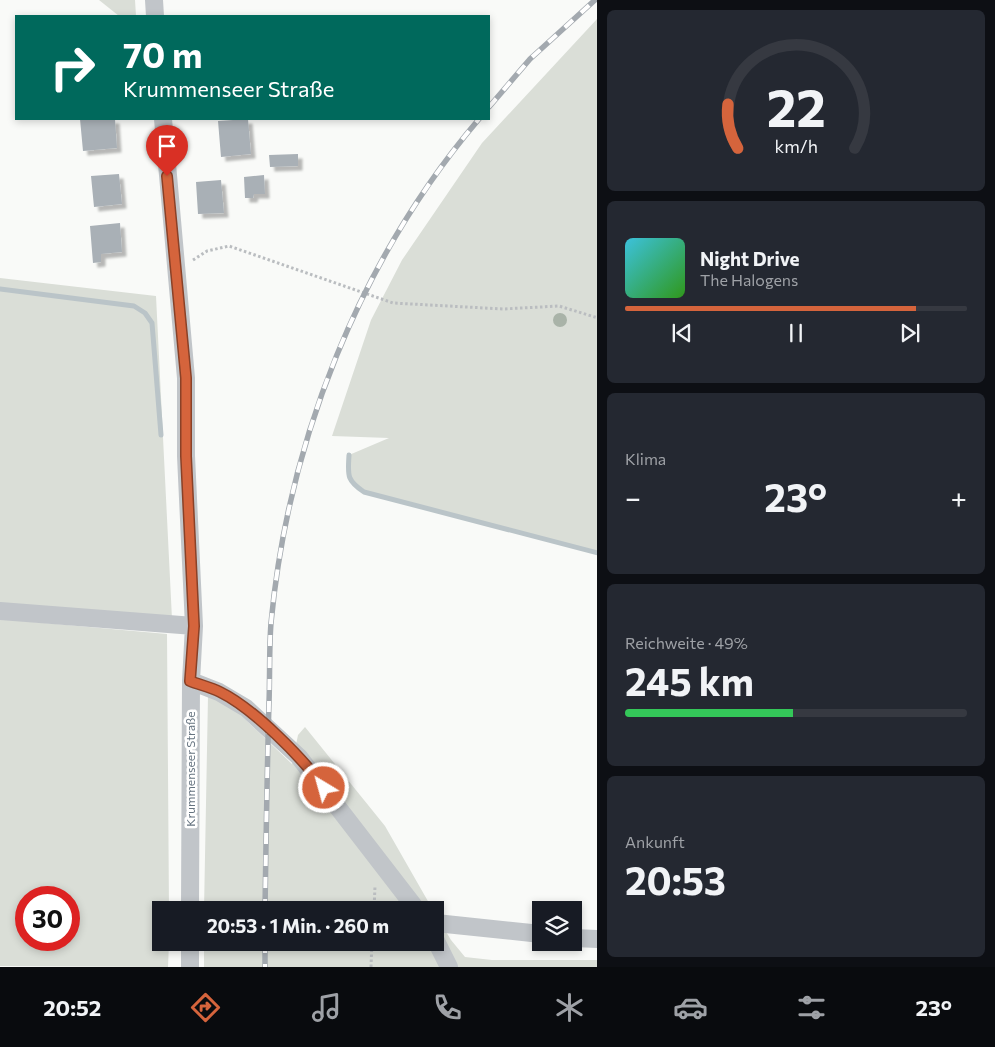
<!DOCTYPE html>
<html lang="de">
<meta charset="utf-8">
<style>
:root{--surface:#171b24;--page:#242831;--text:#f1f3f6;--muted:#9ea1a6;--line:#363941;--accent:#d5643c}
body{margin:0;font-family:Commissioner,sans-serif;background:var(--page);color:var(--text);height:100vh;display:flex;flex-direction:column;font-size:19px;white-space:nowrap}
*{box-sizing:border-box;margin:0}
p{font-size:16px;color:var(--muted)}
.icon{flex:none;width:28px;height:28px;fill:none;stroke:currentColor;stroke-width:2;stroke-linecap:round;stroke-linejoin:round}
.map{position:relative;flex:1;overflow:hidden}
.side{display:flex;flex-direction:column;gap:10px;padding:10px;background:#0d0f14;width:398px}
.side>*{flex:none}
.top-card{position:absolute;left:15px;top:15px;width:475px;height:105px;border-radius:0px;box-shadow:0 2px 8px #0003;background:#00695c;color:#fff;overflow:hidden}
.buttons{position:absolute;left:532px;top:901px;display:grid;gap:10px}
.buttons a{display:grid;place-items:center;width:50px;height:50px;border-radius:0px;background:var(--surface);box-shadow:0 2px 8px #0003;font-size:25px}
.speed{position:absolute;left:15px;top:886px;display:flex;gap:10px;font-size:25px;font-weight:700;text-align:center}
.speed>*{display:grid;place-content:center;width:65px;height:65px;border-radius:50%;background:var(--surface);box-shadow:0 2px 8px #0003;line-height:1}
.speed .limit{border:8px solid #d22;background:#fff;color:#111}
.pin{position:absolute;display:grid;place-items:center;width:42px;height:42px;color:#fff;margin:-51px -21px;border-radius:50% 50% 50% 0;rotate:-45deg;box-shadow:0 0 5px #0007}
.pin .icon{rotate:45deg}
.me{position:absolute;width:55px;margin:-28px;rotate:323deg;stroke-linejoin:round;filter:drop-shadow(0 0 4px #0008)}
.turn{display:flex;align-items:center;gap:18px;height:105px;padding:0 25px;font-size:22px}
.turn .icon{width:65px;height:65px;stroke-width:2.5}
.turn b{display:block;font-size:35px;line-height:42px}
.big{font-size:38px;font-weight:700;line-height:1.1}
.side .card{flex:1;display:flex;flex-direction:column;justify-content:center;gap:8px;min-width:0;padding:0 18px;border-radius:8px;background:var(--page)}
.side .dial{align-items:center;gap:0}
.dial svg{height:130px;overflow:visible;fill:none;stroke:var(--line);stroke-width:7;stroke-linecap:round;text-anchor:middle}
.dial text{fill:var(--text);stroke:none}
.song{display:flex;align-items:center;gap:15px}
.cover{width:60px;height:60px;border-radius:8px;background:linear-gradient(135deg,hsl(190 70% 55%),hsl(110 70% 35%))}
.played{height:5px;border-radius:2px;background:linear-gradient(90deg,var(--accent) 85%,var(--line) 85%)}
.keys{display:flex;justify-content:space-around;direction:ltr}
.heat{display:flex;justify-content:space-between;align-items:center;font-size:28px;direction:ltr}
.charge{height:8px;border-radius:4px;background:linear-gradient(90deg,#34c759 49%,var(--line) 0)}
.trip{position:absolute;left:152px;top:901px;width:292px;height:50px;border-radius:0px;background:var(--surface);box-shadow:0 2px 8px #0003;font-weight:700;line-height:50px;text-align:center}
.menu{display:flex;height:80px;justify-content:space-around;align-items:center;background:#090b0e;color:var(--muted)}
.menu .icon{width:35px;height:35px}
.menu .current{color:var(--accent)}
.menu b{font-size:22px;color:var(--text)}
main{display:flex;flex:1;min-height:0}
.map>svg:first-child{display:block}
.green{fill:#daded7;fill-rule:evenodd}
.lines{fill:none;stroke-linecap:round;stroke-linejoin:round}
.stream{stroke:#bac4c8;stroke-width:5}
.building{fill:#a9b0b6;filter:url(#shadow)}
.path{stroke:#babdc0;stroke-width:3;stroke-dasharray:2.5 2.5;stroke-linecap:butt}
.minor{stroke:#c1c5c9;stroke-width:18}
.rail-casing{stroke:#a3a9af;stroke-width:5.5}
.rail{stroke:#fff;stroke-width:4;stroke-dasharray:11;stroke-linecap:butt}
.tree{fill:#a9b3a8}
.route-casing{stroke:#8a4127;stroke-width:12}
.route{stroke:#d5643c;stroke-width:9}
.labels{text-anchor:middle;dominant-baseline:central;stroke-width:5;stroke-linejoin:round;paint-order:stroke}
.street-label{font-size:12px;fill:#667480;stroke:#fff}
</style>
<main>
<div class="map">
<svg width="598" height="967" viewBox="0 0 598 967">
<defs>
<filter id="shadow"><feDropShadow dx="4.5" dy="4.5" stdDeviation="1" flood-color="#0004"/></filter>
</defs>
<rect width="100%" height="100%" fill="#f9faf8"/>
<!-- green -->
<path class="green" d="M99 0H135L136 16H119Z
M597 19V553L364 492C346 481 348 475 349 455L389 438 332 436 371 320 402 260 482 143Z
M0 278 156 296 172 619 0 604Z
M0 619 167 634 169 910H161V942L169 943 168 967 0 966ZM26 898H69V940H26Z
M208 696 229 704 292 764 298 735 305 727 385 826 433 910H204Z
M436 915 451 940 465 957 492 960H598L597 967H204V943L436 942Z"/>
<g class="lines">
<!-- stream -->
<path class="stream" d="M0 289 134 306 145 313 152 323 161 435
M349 455C348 475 346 480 364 492L598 553"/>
</g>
<!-- building -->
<path class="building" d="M80 119H115L117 148 83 151Z
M248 119 251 154 221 157 218 121Z
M298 154V166L270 167 269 155Z
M119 174 122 204 94 207 91 176Z
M264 175 265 194H254L253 198H245L244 177Z
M221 180 224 213 198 214 196 182Z
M120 223 122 252 101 254V262L93 263 90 226Z"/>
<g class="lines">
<!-- path -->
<path class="path" d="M193 260 207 251 229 246 393 303 503 309 559 306 598 318
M374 910 375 886
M371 967 372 942"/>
<!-- minor -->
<path class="minor" d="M154 0 155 16
M163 119 186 378V456L194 626 191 681 190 910
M0 611 194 626
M191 681 219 692 246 708 299 757 417 910
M436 923 541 934
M574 938 598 939
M436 941 449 967
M190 967V942"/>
<!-- rail casing -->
<g class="rail-casing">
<path id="rail" d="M489 107 530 59 595 0
M265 910C266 841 267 772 269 703 270 676 269 649 271 623 288 441 360 259 479 119
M265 942V967"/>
</g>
<!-- rail -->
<use href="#rail" class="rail"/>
</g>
<!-- trees -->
<circle class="tree" cx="560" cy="320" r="7"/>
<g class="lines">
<!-- route casing -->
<g class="route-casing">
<path id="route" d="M167 176 186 378V456L194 626 190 681C200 685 210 687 220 692 253 708 303 758 324 788"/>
</g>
<!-- route -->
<use href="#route" class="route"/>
</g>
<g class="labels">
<!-- street labels -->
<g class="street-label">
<text transform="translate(190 769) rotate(-90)">Krummenseer Straße</text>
</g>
</g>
</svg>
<div class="buttons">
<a><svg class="icon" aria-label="layers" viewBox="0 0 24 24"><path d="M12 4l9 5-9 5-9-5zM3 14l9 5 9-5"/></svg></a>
</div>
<div class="speed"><div class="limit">30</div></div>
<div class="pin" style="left:167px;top:176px;background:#d93025"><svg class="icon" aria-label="arrive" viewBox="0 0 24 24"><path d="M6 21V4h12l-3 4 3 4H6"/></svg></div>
<svg class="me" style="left:324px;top:788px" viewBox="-20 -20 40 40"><circle r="17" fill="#d5643c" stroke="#fff" stroke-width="3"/><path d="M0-11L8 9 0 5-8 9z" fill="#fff"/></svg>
<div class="trip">20:53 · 1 Min. · 260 m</div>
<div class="top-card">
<div class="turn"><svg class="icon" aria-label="right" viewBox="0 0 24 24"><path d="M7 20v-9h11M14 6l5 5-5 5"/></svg><div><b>70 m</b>Krummenseer Straße</div></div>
</div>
</div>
<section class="side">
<div class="card dial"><svg viewBox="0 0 100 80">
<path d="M14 69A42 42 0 1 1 86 69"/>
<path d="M14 69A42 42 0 0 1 8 42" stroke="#d5643c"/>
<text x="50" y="56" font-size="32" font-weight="700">22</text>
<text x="50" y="72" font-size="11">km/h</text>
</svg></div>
<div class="card">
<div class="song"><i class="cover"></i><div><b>Night Drive</b><p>The Halogens</p></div></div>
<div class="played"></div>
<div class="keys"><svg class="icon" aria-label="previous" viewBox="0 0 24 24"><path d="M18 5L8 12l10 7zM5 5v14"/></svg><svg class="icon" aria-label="pause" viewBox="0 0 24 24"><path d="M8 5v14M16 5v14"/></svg><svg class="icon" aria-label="next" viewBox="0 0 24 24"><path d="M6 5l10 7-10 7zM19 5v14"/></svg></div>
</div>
<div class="card"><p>Klima</p>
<div class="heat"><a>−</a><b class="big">23°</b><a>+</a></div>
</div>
<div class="card"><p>Reichweite · 49%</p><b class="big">245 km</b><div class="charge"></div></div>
<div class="card"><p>Ankunft</p><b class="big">20:53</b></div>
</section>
</main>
<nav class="menu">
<b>20:52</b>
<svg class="icon current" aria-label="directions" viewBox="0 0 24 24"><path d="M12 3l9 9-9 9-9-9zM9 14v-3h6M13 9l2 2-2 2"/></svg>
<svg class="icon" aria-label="music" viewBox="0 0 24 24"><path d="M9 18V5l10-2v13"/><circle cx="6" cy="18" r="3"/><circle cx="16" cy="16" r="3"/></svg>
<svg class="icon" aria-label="phone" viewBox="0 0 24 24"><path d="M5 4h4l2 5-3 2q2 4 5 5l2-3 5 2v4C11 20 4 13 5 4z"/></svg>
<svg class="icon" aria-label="climate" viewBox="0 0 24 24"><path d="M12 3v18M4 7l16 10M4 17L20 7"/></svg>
<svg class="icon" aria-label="car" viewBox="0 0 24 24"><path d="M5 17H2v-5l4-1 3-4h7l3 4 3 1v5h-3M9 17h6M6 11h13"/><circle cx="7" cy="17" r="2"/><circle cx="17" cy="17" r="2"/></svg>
<svg class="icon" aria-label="filters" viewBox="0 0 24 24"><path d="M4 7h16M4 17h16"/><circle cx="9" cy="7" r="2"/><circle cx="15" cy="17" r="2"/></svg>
<b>23°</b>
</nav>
